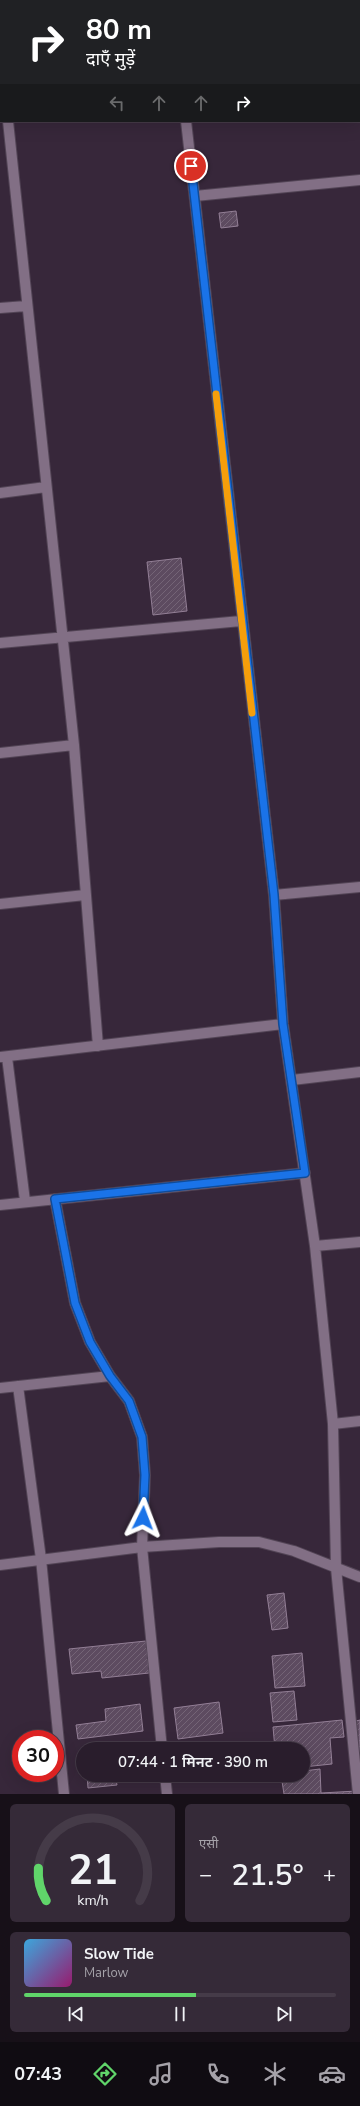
<!DOCTYPE html>
<html lang="hi">
<meta charset="utf-8">
<style>
:root{--surface:#291d2c;--page:#352a38;--text:#f1f3f6;--muted:#a5a2a9;--line:#453b48;--accent:#60d56a}
body{margin:0;font-family:"Nunito Sans","Noto Sans Devanagari",sans-serif;background:var(--page);color:var(--text);height:100vh;display:flex;flex-direction:column;font-size:15px;white-space:nowrap}
*{box-sizing:border-box;margin:0}
p{font-size:13px;color:var(--muted)}
.icon{flex:none;width:22px;height:22px;fill:none;stroke:currentColor;stroke-width:2;stroke-linecap:round;stroke-linejoin:round}
.map{position:relative;height:1794px;overflow:hidden}
.side{display:flex;flex-direction:column;gap:10px;padding:10px;background:#171018;flex:1}
.side>*{flex:none}
.hud{position:absolute;left:0px;top:0px;width:360px;height:122px;box-shadow:0 4px 16px #0002,0 0 0 1px var(--line);background:#202124;color:#fff;overflow:hidden}
.speed{position:absolute;left:12px;top:1730px;display:flex;gap:8px;font-size:20px;font-weight:700;text-align:center}
.speed>*{display:grid;place-content:center;width:52px;height:52px;border-radius:50%;background:var(--surface);box-shadow:0 4px 16px #0002,0 0 0 1px var(--line);line-height:1}
.speed .limit{border:6px solid #d22;background:#fff;color:#111}
.pin{position:absolute;display:grid;place-items:center;width:34px;height:34px;color:#fff;margin:-17px;border:2px solid #fff;border-radius:50%;box-shadow:0 1px 4px #0007}
.me{position:absolute;width:44px;margin:-22px;rotate:3deg;stroke-linejoin:round;filter:drop-shadow(0 0 3px #0008)}
.turn{display:flex;align-items:center;gap:14px;height:84px;padding:0 20px;font-size:18px}
.turn .icon{width:52px;height:52px;stroke-width:2.5}
.turn b{display:block;font-size:28px;line-height:34px}
.lanes{display:flex;align-items:center;height:38px;padding:0 20px;background:#0003;justify-content:center;gap:20px;direction:ltr}
.lanes .off{opacity:.35}
.big{font-size:30px;font-weight:600;line-height:1.1}
.side .card{flex:1;display:flex;flex-direction:column;justify-content:center;gap:6px;min-width:0;padding:0 14px;border-radius:6px;background:var(--page)}
.side .dial{align-items:center;gap:0}
.dial svg{height:104px;overflow:visible;fill:none;stroke:var(--line);stroke-width:7;stroke-linecap:round;text-anchor:middle}
.dial text{fill:var(--text);stroke:none}
.song{display:flex;align-items:center;gap:12px}
.cover{width:48px;height:48px;border-radius:6px;background:linear-gradient(135deg,hsl(200 70% 55%),hsl(320 70% 35%))}
.played{height:4px;border-radius:2px;background:linear-gradient(90deg,var(--accent) 55%,var(--line) 55%)}
.keys{display:flex;justify-content:space-around;direction:ltr}
.heat{display:flex;justify-content:space-between;align-items:center;font-size:22px;direction:ltr}
.side .tiles{flex:1;display:grid;gap:10px;grid-template-columns:1fr 1fr}
.card:last-child{grid-column:span 2}
.trip{position:absolute;left:76px;top:1742px;width:234px;height:40px;border-radius:20px;background:var(--surface);box-shadow:0 4px 16px #0002,0 0 0 1px var(--line);font-weight:600;line-height:40px;text-align:center}
.menu{display:flex;height:64px;justify-content:space-around;align-items:center;background:#100c12;color:var(--muted)}
.menu .icon{width:28px;height:28px}
.menu .current{color:var(--accent)}
.menu b{font-size:18px;color:var(--text)}
.map>svg:first-child{display:block}
.building{fill:url(#building-hatch);stroke:#937f96}
.lines{fill:none;stroke-linecap:round;stroke-linejoin:round}
.minor-casing{stroke:#524455;stroke-width:12}
.minor{stroke:#826f85;stroke-width:10}
.route-casing{stroke:#114b97;stroke-width:10}
.route{stroke:#1a73e8;stroke-width:7}
.slow{stroke:#f59e0b;stroke-width:7}
</style>
<div class="map">
<svg width="360" height="1794" viewBox="0 0 360 1794">
<defs>
<pattern id="building-hatch" width="6" height="6" patternUnits="userSpaceOnUse"><rect width="6" height="6" fill="#5d4b60"/><path d="M-1 1l2-2M0 6l6-6M5 7l2-2" fill="none" stroke="#746476"/></pattern>
</defs>
<rect width="100%" height="100%" fill="#37273a"/>
<!-- building -->
<path class="building" d="M236 211 238 226 221 228 219 213Z
M181 558 187 611 153 615 147 562Z
M284 1593 288 1628 272 1630 267 1595Z
M146 1641 149 1673 102 1678 101 1671 72 1674 69 1649Z
M302 1653 305 1686 275 1688 272 1656Z
M294 1691 297 1720 273 1722 270 1693Z
M219 1702 223 1733 178 1739 174 1708Z
M140 1704 143 1731 78 1739 76 1725 106 1721 105 1709Z
M342 1720 344 1737 330 1738 332 1764 303 1767V1749H275L273 1727Z
M360 1720V1764L352 1722Z
M320 1769 321 1793 357 1791V1794H284L281 1775H303V1771Z
M87 1775H115L117 1785 88 1788Z"/>
<g class="lines">
<!-- minor casing -->
<g class="minor-casing">
<path id="minor" d="M171 0V1
M0 51 1 59
M359 63H360
M8 121 74 745 98 1046
M186 121 274 895 283 1024 315 1246 333 1424 336 1568 358 1794
M195 196 360 180
M0 308 26 306
M0 493 46 487
M0 643 241 621
M0 753 74 745
M274 895 360 887
M0 904 85 895
M0 1057 283 1024
M7 1057 25 1201
M292 1080 360 1072
M55 1199 75 1303 90 1342 110 1376 129 1401 142 1437 145 1475 142 1547 162 1749
M0 1205 305 1173
M315 1246 360 1242
M18 1386 41 1559 64 1794
M0 1388 110 1376
M333 1424 360 1421
M0 1565 142 1547 219 1542H259L294 1551 360 1577
M165 1775 167 1794"/>
</g>
<!-- minor -->
<use href="#minor" class="minor"/>
</g>
<g class="lines">
<!-- route casing -->
<g class="route-casing">
<path id="route" d="M143 1518 145 1475 142 1437 129 1401 110 1376 90 1342 75 1303 55 1199 305 1173 283 1024 274 895 191 166"/>
</g>
<!-- route -->
<use href="#route" class="route"/>
<!-- slow -->
<path class="slow" d="M216 394 252 713"/>
</g>
</svg>
<div class="speed"><div class="limit">30</div></div>
<div class="pin" style="left:191px;top:166px;background:#d93025"><svg class="icon" aria-label="arrive" viewBox="0 0 24 24"><path d="M6 21V4h12l-3 4 3 4H6"/></svg></div>
<svg class="me" style="left:143px;top:1518px" viewBox="-20 -20 40 40"><path d="M0-17L14 15 0 8-14 15z" fill="#1a73e8" stroke="#fff" stroke-width="4"/></svg>
<div class="trip">07:44 · 1 मिनट · 390 m</div>
<div class="hud">
<div class="turn"><svg class="icon" aria-label="right" viewBox="0 0 24 24"><path d="M7 20v-9h11M14 6l5 5-5 5"/></svg><div><b>80 m</b>दाएँ मुड़ें</div></div>
<div class="lanes"><svg class="icon off" aria-label="left" viewBox="0 0 24 24"><path d="M17 20v-9H6M10 6l-5 5 5 5"/></svg><svg class="icon off" aria-label="ahead" viewBox="0 0 24 24"><path d="M12 20V5M6 11l6-6 6 6"/></svg><svg class="icon off" aria-label="ahead" viewBox="0 0 24 24"><path d="M12 20V5M6 11l6-6 6 6"/></svg><svg class="icon" aria-label="right" viewBox="0 0 24 24"><path d="M7 20v-9h11M14 6l5 5-5 5"/></svg></div>
</div>
</div>
<section class="side">
<div class="tiles">
<div class="card dial"><svg viewBox="0 0 100 80">
<path d="M14 69A42 42 0 1 1 86 69"/>
<path d="M14 69A42 42 0 0 1 8 44" stroke="#60d56a"/>
<text x="50" y="56" font-size="32" font-weight="700">21</text>
<text x="50" y="72" font-size="11">km/h</text>
</svg></div>
<div class="card"><p>एसी</p>
<div class="heat"><a>−</a><b class="big">21.5°</b><a>+</a></div>
</div>
<div class="card">
<div class="song"><i class="cover"></i><div><b>Slow Tide</b><p>Marlow</p></div></div>
<div class="played"></div>
<div class="keys"><svg class="icon" aria-label="previous" viewBox="0 0 24 24"><path d="M18 5L8 12l10 7zM5 5v14"/></svg><svg class="icon" aria-label="pause" viewBox="0 0 24 24"><path d="M8 5v14M16 5v14"/></svg><svg class="icon" aria-label="next" viewBox="0 0 24 24"><path d="M6 5l10 7-10 7zM19 5v14"/></svg></div>
</div>
</div>
</section>
<nav class="menu">
<b>07:43</b>
<svg class="icon current" aria-label="directions" viewBox="0 0 24 24"><path d="M12 3l9 9-9 9-9-9zM9 14v-3h6M13 9l2 2-2 2"/></svg>
<svg class="icon" aria-label="music" viewBox="0 0 24 24"><path d="M9 18V5l10-2v13"/><circle cx="6" cy="18" r="3"/><circle cx="16" cy="16" r="3"/></svg>
<svg class="icon" aria-label="phone" viewBox="0 0 24 24"><path d="M5 4h4l2 5-3 2q2 4 5 5l2-3 5 2v4C11 20 4 13 5 4z"/></svg>
<svg class="icon" aria-label="climate" viewBox="0 0 24 24"><path d="M12 3v18M4 7l16 10M4 17L20 7"/></svg>
<svg class="icon" aria-label="car" viewBox="0 0 24 24"><path d="M5 17H2v-5l4-1 3-4h7l3 4 3 1v5h-3M9 17h6M6 11h13"/><circle cx="7" cy="17" r="2"/><circle cx="17" cy="17" r="2"/></svg>
</nav>
